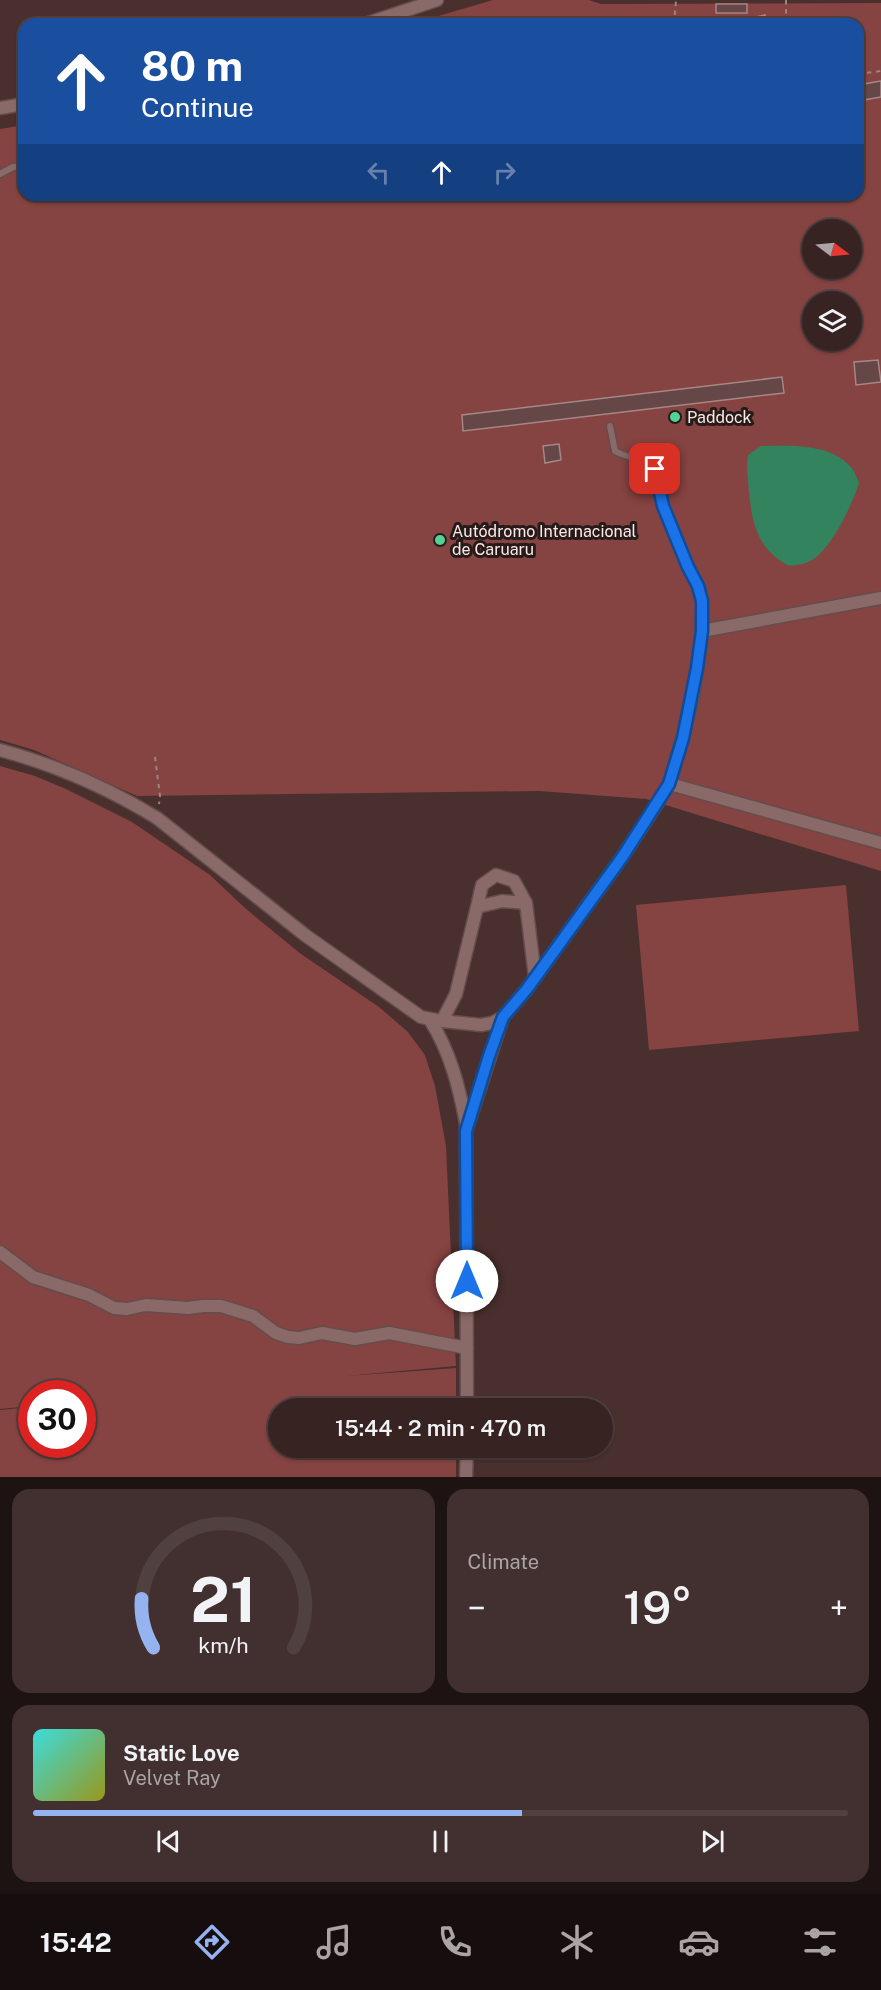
<!DOCTYPE html>
<meta charset="utf-8">
<style>
:root{--surface:#372322;--page:#422f2f;--text:#f1f3f6;--muted:#aaa4a5;--line:#514040;--accent:#95b2f1}
body{margin:0;font-family:"Public Sans",sans-serif;background:var(--page);color:var(--text);height:100vh;display:flex;flex-direction:column;font-size:22px;white-space:nowrap}
*{box-sizing:border-box;margin:0}
p{font-size:20px;color:var(--muted)}
.icon{flex:none;width:33px;height:33px;fill:none;stroke:currentColor;stroke-width:2;stroke-linecap:round;stroke-linejoin:round}
.map{position:relative;height:1477px;overflow:hidden}
.details{display:flex;flex-direction:column;gap:12px;padding:12px;background:#1e1313;flex:1}
.details>*{flex:none}
.top-card{position:absolute;left:18px;top:18px;width:846px;height:183px;border-radius:18px;box-shadow:0 2px 4px #0004,0 0 0 2px var(--line);background:#1a4fa0;color:#fff;overflow:hidden}
.needle{width:39px;rotate:106deg}
.fabs{position:absolute;left:802px;top:219px;display:grid;gap:12px}
.fabs a{display:grid;place-items:center;width:60px;height:60px;border-radius:50%;background:var(--surface);box-shadow:0 2px 4px #0004,0 0 0 2px var(--line);font-size:30px}
.speed{position:absolute;left:18px;top:1380px;display:flex;gap:12px;font-size:30px;font-weight:700;text-align:center}
.speed>*{display:grid;place-content:center;width:78px;height:78px;border-radius:50%;background:var(--surface);box-shadow:0 2px 4px #0004,0 0 0 2px var(--line);line-height:1}
.speed .limit{border:9px solid #d22;background:#fff;color:#111}
.pin{position:absolute;display:grid;place-items:center;width:51px;height:51px;color:#fff;margin:-26px;border-radius:12px;box-shadow:0 3px 9px #0006}
.me{position:absolute;width:66px;margin:-33px;rotate:0deg;stroke-linejoin:round;filter:drop-shadow(0 0 4px #0008)}
.turn{display:flex;align-items:center;gap:21px;height:126px;padding:0 24px;font-size:27px}
.turn .icon{width:78px;height:78px;stroke-width:2.5}
.turn b{display:block;font-size:42px;line-height:51px}
.lanes{display:flex;align-items:center;height:57px;padding:0 24px;background:#0003;justify-content:center;gap:30px;direction:ltr}
.lanes .off{opacity:.35}
.big{font-size:45px;font-weight:600;line-height:1.1}
.details .widget{flex:1;display:flex;flex-direction:column;justify-content:center;gap:9px;min-width:0;padding:0 21px;border-radius:18px;background:var(--page)}
.details .dial{align-items:center;gap:0}
.dial svg{height:156px;overflow:visible;fill:none;stroke:var(--line);stroke-width:7;stroke-linecap:round;text-anchor:middle}
.dial text{fill:var(--text);stroke:none}
.song{display:flex;align-items:center;gap:18px}
.cover{width:72px;height:72px;border-radius:9px;background:linear-gradient(135deg,hsl(180 70% 55%),hsl(60 70% 35%))}
.played{height:6px;border-radius:3px;background:linear-gradient(90deg,var(--accent) 60%,var(--line) 60%)}
.keys{display:flex;justify-content:space-around;direction:ltr}
.heat{display:flex;justify-content:space-between;align-items:center;font-size:33px;direction:ltr}
.details .tiles{flex:1;display:grid;gap:12px;grid-template-columns:1fr 1fr}
.widget:last-child{grid-column:span 2}
.trip{position:absolute;left:268px;top:1398px;width:345px;height:60px;border-radius:30px;background:var(--surface);box-shadow:0 2px 4px #0004,0 0 0 2px var(--line);font-weight:600;line-height:60px;text-align:center}
.menu{display:flex;height:96px;justify-content:space-around;align-items:center;background:#160e0e;color:var(--muted)}
.menu .icon{width:42px;height:42px}
.menu .current{color:var(--accent)}
.menu b{font-size:27px;color:var(--text)}
.map>svg:first-child{display:block}
.green{fill:#854341;fill-rule:evenodd}
.water{fill:#33835e}
.building{fill:#644746;stroke:#a78785;stroke-width:1.5}
.lines{fill:none;stroke-linecap:round;stroke-linejoin:round}
.lane-casing{stroke:#644d4c;stroke-width:9}
.street-casing{stroke:#644d4c;stroke-width:15}
.path{stroke:#9b8583;stroke-width:2;stroke-dasharray:4.5 4.5;stroke-linecap:butt}
.lane{stroke:#896a68;stroke-width:6}
.street{stroke:#896a68;stroke-width:12}
.route-casing{stroke:#114b97;stroke-width:15}
.route{stroke:#1a73e8;stroke-width:10}
.poi-dot{fill:#51d398;stroke:#271b1a;stroke-width:2}
.labels{text-anchor:middle;dominant-baseline:central;stroke-width:6;stroke-linejoin:round;paint-order:stroke}
.poi-label{font-size:16px;fill:#fbe9e8;stroke:#271b1a;text-anchor:start}
</style>
<div class="map">
<svg width="881" height="1477" viewBox="0 0 881 1477">
<rect width="100%" height="100%" fill="#492f2d"/>
<!-- green -->
<path class="green" d="M493 0H589L601 4 881 3V871L646 799 539 791 137 796 34 750 0 740V129L24 125V195H858V24H411ZM813 230H852V268H813ZM813 302H852V340H813Z
M0 766 35 776 66 789 132 822 210 875 245 908 301 954 379 1007 407 1031 425 1055 435 1086 446 1146 456 1366 346 1376 456 1368V1408H279V1448H456V1477H0V1410L31 1407 32 1444H82L83 1402 95 1400 83 1401 82 1394H32L31 1406 0 1409Z
M846 885 859 1031 649 1050 636 905Z"/>
<!-- water -->
<path class="water" d="M761 446C790 446 828 443 850 466 854 470 857 478 859 483 852 505 832 548 812 560 806 564 796 565 789 566 758 550 752 524 749 492 748 479 746 467 748 455Z"/>
<!-- building -->
<path class="building" d="M716 4H747V13H716Z
M765 15 767 24H741L740 20Z
M881 81V97L858 101V85Z
M878 360 881 382 856 385 854 362Z
M782 377 784 393 463 431 462 415Z
M559 444 561 460 545 463 543 446Z"/>
<g class="lines">
<!-- lane casing -->
<g class="lane-casing">
<path id="lane" d="M0 174 13 167 24 166
M610 426 615 451C628 459 646 458 655 469L663 506 688 567 698 586 702 601 701 621"/>
</g>
<!-- street casing -->
<g class="street-casing">
<path id="street" d="M365 24 437 0
M0 108 24 104
M702 631 881 598
M0 750C56 765 108 788 157 818L305 935 421 1017 442 1021 481 1025 492 1023 503 1017 527 989 623 856 670 784 693 697 702 631 701 621
M670 784 881 843
M477 907 482 885 496 875 514 881 526 903
M430 1020C450 1051 459 1087 466 1123L467 1408
M442 1021 456 994 477 907 502 901 526 903 535 977
M467 1128 503 1017
M0 1252 33 1277 89 1295 114 1308 127 1309 146 1305 188 1308 203 1306H221L253 1316 276 1333 288 1337 299 1338 322 1333 355 1339 389 1333 467 1348
M466 1477 467 1448"/>
</g>
<!-- path -->
<path class="path" d="M786 0V24
M674 24 676 0
M858 74 881 71
M155 757 160 796 159 804"/>
<!-- lane -->
<use href="#lane" class="lane"/>
<!-- street -->
<use href="#street" class="street"/>
</g>
<g class="lines">
<!-- route casing -->
<g class="route-casing">
<path id="route" d="M467 1281 466 1131 489 1056 503 1017 527 989 623 856 669 784 683 738 697 668 702 631V601L698 586 688 567 663 506 655 469"/>
</g>
<!-- route -->
<use href="#route" class="route"/>
</g>
<!-- markers -->
<g class="poi-dot">
<circle cx="675" cy="417" r="6"/>
<circle cx="440" cy="540" r="6"/>
</g>
<g class="labels">
<!-- poi labels -->
<g class="poi-label">
<text x="687" y="417">Paddock</text>
<text x="452" y="531">Autódromo Internacional<tspan x="452" dy="18">de Caruaru</tspan></text>
</g>
</g>
</svg>
<div class="fabs">
<a><svg class="needle" viewBox="-14 -14 28 28"><path d="M0-13l5 13h-10z" fill="#e53935"/><path d="M0 13l5-13h-10z" fill="#aaa4a5"/></svg></a>
<a><svg class="icon" aria-label="layers" viewBox="0 0 24 24"><path d="M12 4l9 5-9 5-9-5zM3 14l9 5 9-5"/></svg></a>
</div>
<div class="speed"><div class="limit">30</div></div>
<div class="pin" style="left:655px;top:469px;background:#d93025"><svg class="icon" aria-label="arrive" viewBox="0 0 24 24"><path d="M6 21V4h12l-3 4 3 4H6"/></svg></div>
<svg class="me" style="left:467px;top:1281px" viewBox="-20 -20 40 40"><circle r="19" fill="#fff"/><path d="M0-13L10 11 0 6-10 11z" fill="#1a73e8"/></svg>
<div class="trip">15:44 · 2 min · 470 m</div>
<div class="top-card">
<div class="turn"><svg class="icon" aria-label="ahead" viewBox="0 0 24 24"><path d="M12 20V5M6 11l6-6 6 6"/></svg><div><b>80 m</b>Continue</div></div>
<div class="lanes"><svg class="icon off" aria-label="left" viewBox="0 0 24 24"><path d="M17 20v-9H6M10 6l-5 5 5 5"/></svg><svg class="icon" aria-label="ahead" viewBox="0 0 24 24"><path d="M12 20V5M6 11l6-6 6 6"/></svg><svg class="icon off" aria-label="right" viewBox="0 0 24 24"><path d="M7 20v-9h11M14 6l5 5-5 5"/></svg></div>
</div>
</div>
<section class="details">
<div class="tiles">
<div class="widget dial"><svg viewBox="0 0 100 80">
<path d="M14 69A42 42 0 1 1 86 69"/>
<path d="M14 69A42 42 0 0 1 8 44" stroke="#95b2f1"/>
<text x="50" y="56" font-size="32" font-weight="700">21</text>
<text x="50" y="72" font-size="11">km/h</text>
</svg></div>
<div class="widget"><p>Climate</p>
<div class="heat"><a>−</a><b class="big">19°</b><a>+</a></div>
</div>
<div class="widget">
<div class="song"><i class="cover"></i><div><b>Static Love</b><p>Velvet Ray</p></div></div>
<div class="played"></div>
<div class="keys"><svg class="icon" aria-label="previous" viewBox="0 0 24 24"><path d="M18 5L8 12l10 7zM5 5v14"/></svg><svg class="icon" aria-label="pause" viewBox="0 0 24 24"><path d="M8 5v14M16 5v14"/></svg><svg class="icon" aria-label="next" viewBox="0 0 24 24"><path d="M6 5l10 7-10 7zM19 5v14"/></svg></div>
</div>
</div>
</section>
<nav class="menu">
<b>15:42</b>
<svg class="icon current" aria-label="directions" viewBox="0 0 24 24"><path d="M12 3l9 9-9 9-9-9zM9 14v-3h6M13 9l2 2-2 2"/></svg>
<svg class="icon" aria-label="music" viewBox="0 0 24 24"><path d="M9 18V5l10-2v13"/><circle cx="6" cy="18" r="3"/><circle cx="16" cy="16" r="3"/></svg>
<svg class="icon" aria-label="phone" viewBox="0 0 24 24"><path d="M5 4h4l2 5-3 2q2 4 5 5l2-3 5 2v4C11 20 4 13 5 4z"/></svg>
<svg class="icon" aria-label="climate" viewBox="0 0 24 24"><path d="M12 3v18M4 7l16 10M4 17L20 7"/></svg>
<svg class="icon" aria-label="car" viewBox="0 0 24 24"><path d="M5 17H2v-5l4-1 3-4h7l3 4 3 1v5h-3M9 17h6M6 11h13"/><circle cx="7" cy="17" r="2"/><circle cx="17" cy="17" r="2"/></svg>
<svg class="icon" aria-label="filters" viewBox="0 0 24 24"><path d="M4 7h16M4 17h16"/><circle cx="9" cy="7" r="2"/><circle cx="15" cy="17" r="2"/></svg>
</nav>
